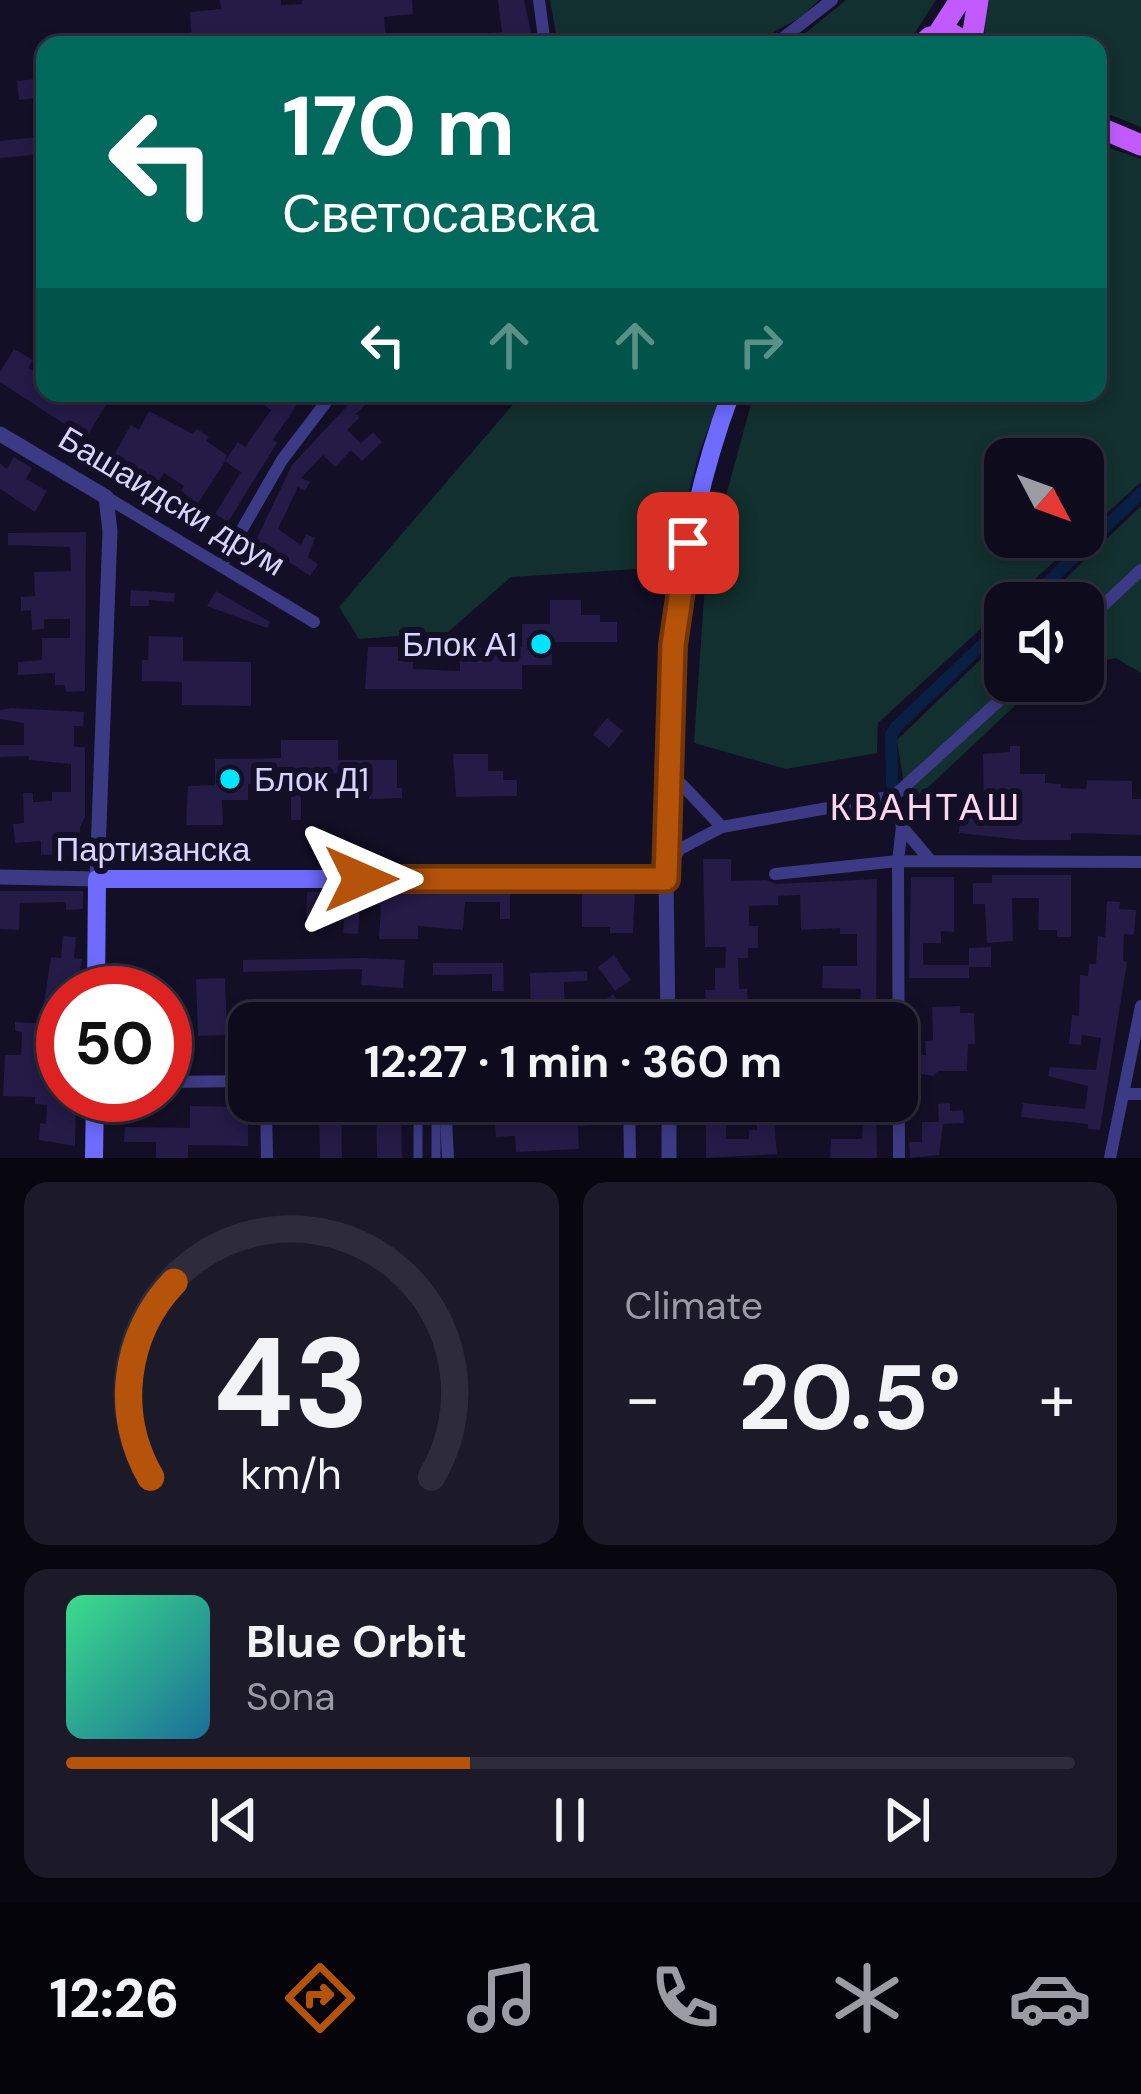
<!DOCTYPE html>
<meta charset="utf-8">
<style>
:root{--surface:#0e0b1c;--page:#1c1929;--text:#f1f3f6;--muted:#9b9ba3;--line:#2e2b3b;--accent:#b45309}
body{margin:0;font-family:"DM Sans",sans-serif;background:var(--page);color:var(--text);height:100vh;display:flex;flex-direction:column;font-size:45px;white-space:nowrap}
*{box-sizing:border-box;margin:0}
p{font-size:39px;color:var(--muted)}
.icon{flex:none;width:66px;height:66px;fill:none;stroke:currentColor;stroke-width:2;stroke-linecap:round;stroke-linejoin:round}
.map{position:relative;height:1158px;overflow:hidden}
.drawer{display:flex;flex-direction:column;gap:24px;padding:24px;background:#08060f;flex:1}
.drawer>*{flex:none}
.banner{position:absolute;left:36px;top:36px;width:1071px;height:366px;border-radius:24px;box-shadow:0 6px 18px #0003,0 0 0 3px var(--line);background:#00695c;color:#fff;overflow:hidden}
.needle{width:78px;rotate:131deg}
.buttons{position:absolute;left:984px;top:438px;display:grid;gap:24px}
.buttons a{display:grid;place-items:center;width:120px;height:120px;border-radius:24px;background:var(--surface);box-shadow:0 6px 18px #0003,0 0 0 3px var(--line);font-size:60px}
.speed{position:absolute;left:36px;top:966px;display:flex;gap:24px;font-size:60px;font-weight:700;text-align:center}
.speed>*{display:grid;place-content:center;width:156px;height:156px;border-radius:50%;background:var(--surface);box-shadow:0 6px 18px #0003,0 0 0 3px var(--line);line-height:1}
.speed .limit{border:18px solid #d22;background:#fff;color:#111}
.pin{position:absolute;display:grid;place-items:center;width:102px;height:102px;color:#fff;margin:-51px;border-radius:24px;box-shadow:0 6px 18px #0006}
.me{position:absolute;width:132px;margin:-66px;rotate:90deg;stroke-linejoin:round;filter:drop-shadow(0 0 9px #0008)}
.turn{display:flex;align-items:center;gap:42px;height:252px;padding:0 48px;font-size:54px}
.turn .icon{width:156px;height:156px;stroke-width:2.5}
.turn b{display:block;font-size:84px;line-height:102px}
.lanes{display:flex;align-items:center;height:114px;padding:0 48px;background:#0003;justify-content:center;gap:60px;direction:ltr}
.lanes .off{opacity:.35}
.big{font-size:90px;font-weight:700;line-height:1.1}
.drawer .tile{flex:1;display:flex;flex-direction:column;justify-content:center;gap:18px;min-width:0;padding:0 42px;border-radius:24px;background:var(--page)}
.drawer .dial{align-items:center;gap:0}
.dial svg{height:312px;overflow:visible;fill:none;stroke:var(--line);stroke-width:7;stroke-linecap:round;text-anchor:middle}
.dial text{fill:var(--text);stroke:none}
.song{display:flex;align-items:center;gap:36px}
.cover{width:144px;height:144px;border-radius:18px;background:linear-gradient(135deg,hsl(150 70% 55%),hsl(200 70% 35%))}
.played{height:12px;border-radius:6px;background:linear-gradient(90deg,var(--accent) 40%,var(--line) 40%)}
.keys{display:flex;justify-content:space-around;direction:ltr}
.heat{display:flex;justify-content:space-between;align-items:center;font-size:66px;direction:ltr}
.drawer .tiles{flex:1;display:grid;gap:24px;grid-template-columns:1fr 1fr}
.tile:last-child{grid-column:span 2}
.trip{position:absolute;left:228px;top:1002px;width:690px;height:120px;border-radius:24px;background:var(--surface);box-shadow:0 6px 18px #0003,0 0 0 3px var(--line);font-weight:700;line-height:120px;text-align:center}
.menu{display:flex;height:192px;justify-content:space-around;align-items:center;background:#06040b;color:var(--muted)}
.menu .icon{width:84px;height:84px}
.menu .on{color:var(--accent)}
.menu b{font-size:54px;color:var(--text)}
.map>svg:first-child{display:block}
.green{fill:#12302f}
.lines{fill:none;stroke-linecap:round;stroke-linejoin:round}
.canal{stroke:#0a1f44;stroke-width:12}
.building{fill:#241b47}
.pedestrian{stroke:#3d3a85;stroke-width:9}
.minor{stroke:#3d3a85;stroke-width:12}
.tertiary{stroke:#3d3a85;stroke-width:15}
.secondary{stroke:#6f6bff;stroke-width:18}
.primary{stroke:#c25bff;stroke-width:21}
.route-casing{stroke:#753606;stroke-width:30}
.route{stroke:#b45309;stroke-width:21}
.poi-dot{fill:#00e5ff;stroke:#130f26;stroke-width:4.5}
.labels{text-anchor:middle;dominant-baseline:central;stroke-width:12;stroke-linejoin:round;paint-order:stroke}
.street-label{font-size:33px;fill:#d9d4ff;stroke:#130f26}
.poi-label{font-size:33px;fill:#d9d4ff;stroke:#130f26;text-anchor:end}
.neighbourhood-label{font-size:36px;letter-spacing:3px;fill:#ffd6f0;stroke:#130f26}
</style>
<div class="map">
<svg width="1141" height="1158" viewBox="0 0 1141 1158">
<rect width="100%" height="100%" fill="#130f26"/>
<!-- green -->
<path class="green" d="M550 0H819L801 17 750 45H558Z
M846 0H936L907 45 792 44Z
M984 0H1141V127L1098 110V45H987L981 11Z
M1098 144 1141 159V482L1083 535V459H1005V537H1081L878 723 877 753 786 769 694 743 706 569 754 393H1098Z
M523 393H722L699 453 669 567 511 577 448 632 359 639 339 607Z
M1141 506V673L1116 658 1083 665V603H1040Z
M1005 636V681H1041L921 794 906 798 897 740Z"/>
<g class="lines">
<!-- canal -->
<path class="canal" d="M1026 603 1141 493
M892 784 891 735 896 727 1005 623"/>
</g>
<!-- building -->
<path class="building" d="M220 0H281V5L302 4V0H412L413 14 384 17 386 42 192 45 190 12 221 9Z
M498 0H524L534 45H520L519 40 494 45H437V38L502 32Z
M45 78V97L19 100 17 81Z
M45 136V154L0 158V141Z
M14 349 33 360 28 368 45 378V393H103L110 398 86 438 0 382V372Z
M267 393H305L273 440 277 443 228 522 215 514 241 472 225 461 197 505 181 490 184 486 164 473 158 482 114 455 131 425 139 430 149 411 193 434 197 429 209 437 206 441 227 455 225 461 238 442 245 447 271 410 260 402Z
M359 393H391L380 404 373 397 356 414 360 417 347 430 361 443 373 432 382 442 362 461 351 450 335 467 323 455 301 478 310 482 305 491 298 487 278 529 301 545 306 534 315 538 308 557 318 564 310 576 256 540 292 465Z
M14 457 32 468 26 479 47 491 35 512 0 489V463L7 469Z
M86 532 85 691 66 692 65 685H55V673L18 675V662L42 660V638H70V619H44V629L32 630 31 610 21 611V597L35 596 34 572 71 571 70 547 8 545V533Z
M131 590 175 593 174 602 149 600V606H130Z
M216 591 270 622 267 628 207 606Z
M550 600H581V615H600V622H617V642H552V665H522V689H365L368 647H398V661H413V669L460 671V648L522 647V624H550Z
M149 636 183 637V661L251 662V706L182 705V682L142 681V660H148Z
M11 708 84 712 83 726H74V747H85V817L80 827V854L41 855V841L15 843 13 824 24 823 23 793H33V802L52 801V792H71V764L29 760V756L0 757V745H24V723L0 719V710Z
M607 718 623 731 609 748 593 735Z
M281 740H338V760H397V788H402V798L369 799V773L301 774V820H291V774H267V785L248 784V800H222L223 825H186L188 786 215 785V759L281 758Z
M1010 746H1020V774H1045V783L1061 784V788L1086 789 1087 780 1132 781V799H1141V835L1071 833V840H1022L959 833 960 815 984 817 983 754 1010 752Z
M453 754H488V771H503V780H517V796L456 797Z
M703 859H731V881L766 880 776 884 877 879 876 1023H817L818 1006 860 1008 861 989 822 988 823 966H857V934H840V928L801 930 800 895 778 896V905L749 906V926H758V948H748V958H738L739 989H747L749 1022 707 1023 705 990H715V968H725L726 947H705Z
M992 875H1071V937H1057V930H1038L1039 898H1012L1013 941 987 943 985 904H973V883H992Z
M911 877H954V932L941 931V943H923V965H969V948L991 947V967H969V978H909Z
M0 891H83V909L66 910V902L20 903 19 930 0 929Z
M307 892H510V919H500V902H465L463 930 418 926V939H379L381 905 360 904 358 934 343 933 344 920 306 918Z
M578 892H635L633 933H610V927H582V894Z
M1107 901 1120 902 1119 909 1136 910 1134 935 1124 934 1123 961 1127 962 1100 1130 1088 1129V1124L1021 1117 1023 1103 1085 1109 1088 1086 1048 1076 1050 1067 1096 1070 1101 1038 1082 1035 1081 1045 1069 1044 1072 1015 1079 1016 1080 975 1088 976 1089 964H1096L1098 936 1105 937Z
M63 936 76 937 74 958 82 959 77 989 63 993V1030L40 1029 51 957 61 958Z
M614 955 631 980 615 991 598 967Z
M363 958 405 960 403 988 361 985 362 969 243 972V960Z
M433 963H503L504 991H492V974L433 975Z
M587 971V981L564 982 565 1023H531L530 973Z
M225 978 227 1035 198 1036 196 979Z
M613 994 630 1019 624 1023H609L597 1006Z
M960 1006V1013H974L975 1044H968L967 1071H938L934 1076 909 1072V1054L926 1055 925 1041 933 1040 932 1007Z
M489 1012V1023H432V1013Z
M15 1022 37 1023V1056H63V1095H76L75 1146 39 1140 40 1123 46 1124 47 1105 35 1104V1097L3 1096 5 1055H21L22 1032 15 1031Z
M319 1101H341L342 1158H320Z
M376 1101H401L402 1158H377Z
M578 1101H608L609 1124 578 1126 579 1149 516 1152 515 1136 496 1137 495 1123 457 1124 456 1112 578 1106Z
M757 1101H772L777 1154 706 1158V1107H726V1139H749V1130H757Z
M950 1103V1111L963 1110 964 1123 943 1124 939 1155 910 1158 909 1142H922V1122H939L938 1104Z
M190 1106 248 1107V1146L188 1145V1158H156V1142H124L125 1127 190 1128Z
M844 1107H876L877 1158H830L831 1139H862L863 1116 844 1115Z"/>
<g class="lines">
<!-- pedestrian -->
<path class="pedestrian" d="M418 1101V1158
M436 1101V1158"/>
<!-- minor -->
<path class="minor" d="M539 0 545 45
M774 45 832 0
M106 497 314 622
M222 564 282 460 333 393
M1083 624 1141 570
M668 770 722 827
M894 796 902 827 898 861 899 1158
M902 827 930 860
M667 867 680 849 722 827 894 796 1021 681
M775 874 898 861 1141 862
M165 1082 249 1081
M1123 1094H1141
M266 1101 267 1158
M445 1101 448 1158
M629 1101 630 1158
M1110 1158 1141 1006"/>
<!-- tertiary -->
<path class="tertiary" d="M0 434 106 497 110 531 97 879 0 877
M666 879 668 1023
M669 1101V1158"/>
<!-- secondary -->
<path class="secondary" d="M96 993 97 879H666C664 713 672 549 731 393
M94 1158 95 1095"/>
<!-- primary -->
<path class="primary" d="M938 34 960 0
M921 45 930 37 950 33 970 45
M971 45 978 0
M1098 127 1141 145"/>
</g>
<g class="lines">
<!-- route casing -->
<g class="route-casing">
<path id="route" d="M361 879H666L673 645 688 543"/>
</g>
<!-- route -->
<use href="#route" class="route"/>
</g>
<!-- markers -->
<g class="poi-dot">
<circle cx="541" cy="644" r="12"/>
<circle cx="230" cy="779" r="12"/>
</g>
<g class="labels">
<!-- street labels -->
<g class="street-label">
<text transform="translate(172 501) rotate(31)">Башаидски друм</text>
<text x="153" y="849">Партизанска</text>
</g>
<!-- poi labels -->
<g class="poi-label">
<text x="517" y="644">Блок А1</text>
<text x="254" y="779" text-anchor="start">Блок Д1</text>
</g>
<!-- neighbourhood labels -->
<g class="neighbourhood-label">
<text x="926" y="807">КВАНТАШ</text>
</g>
</g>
</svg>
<div class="buttons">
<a><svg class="needle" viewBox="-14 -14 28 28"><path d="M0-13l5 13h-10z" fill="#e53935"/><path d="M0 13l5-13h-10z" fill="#9b9ba3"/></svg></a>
<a><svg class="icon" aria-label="sound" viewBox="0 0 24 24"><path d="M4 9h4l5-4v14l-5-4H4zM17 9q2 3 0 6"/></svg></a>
</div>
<div class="speed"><div class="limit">50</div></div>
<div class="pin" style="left:688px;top:543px;background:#d93025"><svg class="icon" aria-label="arrive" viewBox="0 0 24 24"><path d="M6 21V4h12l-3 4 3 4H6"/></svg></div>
<svg class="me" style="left:361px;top:879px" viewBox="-20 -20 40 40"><path d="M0-17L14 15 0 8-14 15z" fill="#b45309" stroke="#fff" stroke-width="4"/></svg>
<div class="trip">12:27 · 1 min · 360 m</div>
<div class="banner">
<div class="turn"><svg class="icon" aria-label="left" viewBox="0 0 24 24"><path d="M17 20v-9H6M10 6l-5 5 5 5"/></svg><div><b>170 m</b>Светосавска</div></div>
<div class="lanes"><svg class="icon" aria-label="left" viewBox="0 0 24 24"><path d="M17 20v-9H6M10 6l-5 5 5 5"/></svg><svg class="icon off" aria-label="ahead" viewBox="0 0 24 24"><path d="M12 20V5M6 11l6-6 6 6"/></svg><svg class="icon off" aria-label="ahead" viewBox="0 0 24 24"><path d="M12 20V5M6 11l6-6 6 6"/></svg><svg class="icon off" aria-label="right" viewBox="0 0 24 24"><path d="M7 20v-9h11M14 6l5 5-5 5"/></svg></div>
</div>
</div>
<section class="drawer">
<div class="tiles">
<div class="tile dial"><svg viewBox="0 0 100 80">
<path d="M14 69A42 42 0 1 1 86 69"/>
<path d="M14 69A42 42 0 0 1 20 19" stroke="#b45309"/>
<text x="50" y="56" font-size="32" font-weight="700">43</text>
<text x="50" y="72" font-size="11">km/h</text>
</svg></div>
<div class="tile"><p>Climate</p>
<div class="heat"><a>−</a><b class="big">20.5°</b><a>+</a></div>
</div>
<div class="tile">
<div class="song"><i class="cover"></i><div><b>Blue Orbit</b><p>Sona</p></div></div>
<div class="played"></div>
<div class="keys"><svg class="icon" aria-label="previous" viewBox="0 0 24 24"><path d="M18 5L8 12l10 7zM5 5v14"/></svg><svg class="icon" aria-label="pause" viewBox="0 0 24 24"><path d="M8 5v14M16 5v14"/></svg><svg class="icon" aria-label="next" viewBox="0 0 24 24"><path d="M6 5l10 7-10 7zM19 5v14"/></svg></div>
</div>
</div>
</section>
<nav class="menu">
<b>12:26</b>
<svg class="icon on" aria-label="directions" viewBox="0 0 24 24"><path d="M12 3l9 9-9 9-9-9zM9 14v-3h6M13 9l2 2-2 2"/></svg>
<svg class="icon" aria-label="music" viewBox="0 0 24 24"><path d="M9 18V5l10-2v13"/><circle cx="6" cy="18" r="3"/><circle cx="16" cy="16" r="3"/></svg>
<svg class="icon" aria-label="phone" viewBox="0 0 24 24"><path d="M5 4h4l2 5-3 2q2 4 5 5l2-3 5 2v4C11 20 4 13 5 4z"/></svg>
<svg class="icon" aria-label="climate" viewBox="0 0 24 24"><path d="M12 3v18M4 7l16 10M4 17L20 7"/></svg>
<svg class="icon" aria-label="car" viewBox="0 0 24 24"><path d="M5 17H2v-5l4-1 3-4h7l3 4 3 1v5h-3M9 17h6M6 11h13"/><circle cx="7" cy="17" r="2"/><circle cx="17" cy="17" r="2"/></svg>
</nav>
